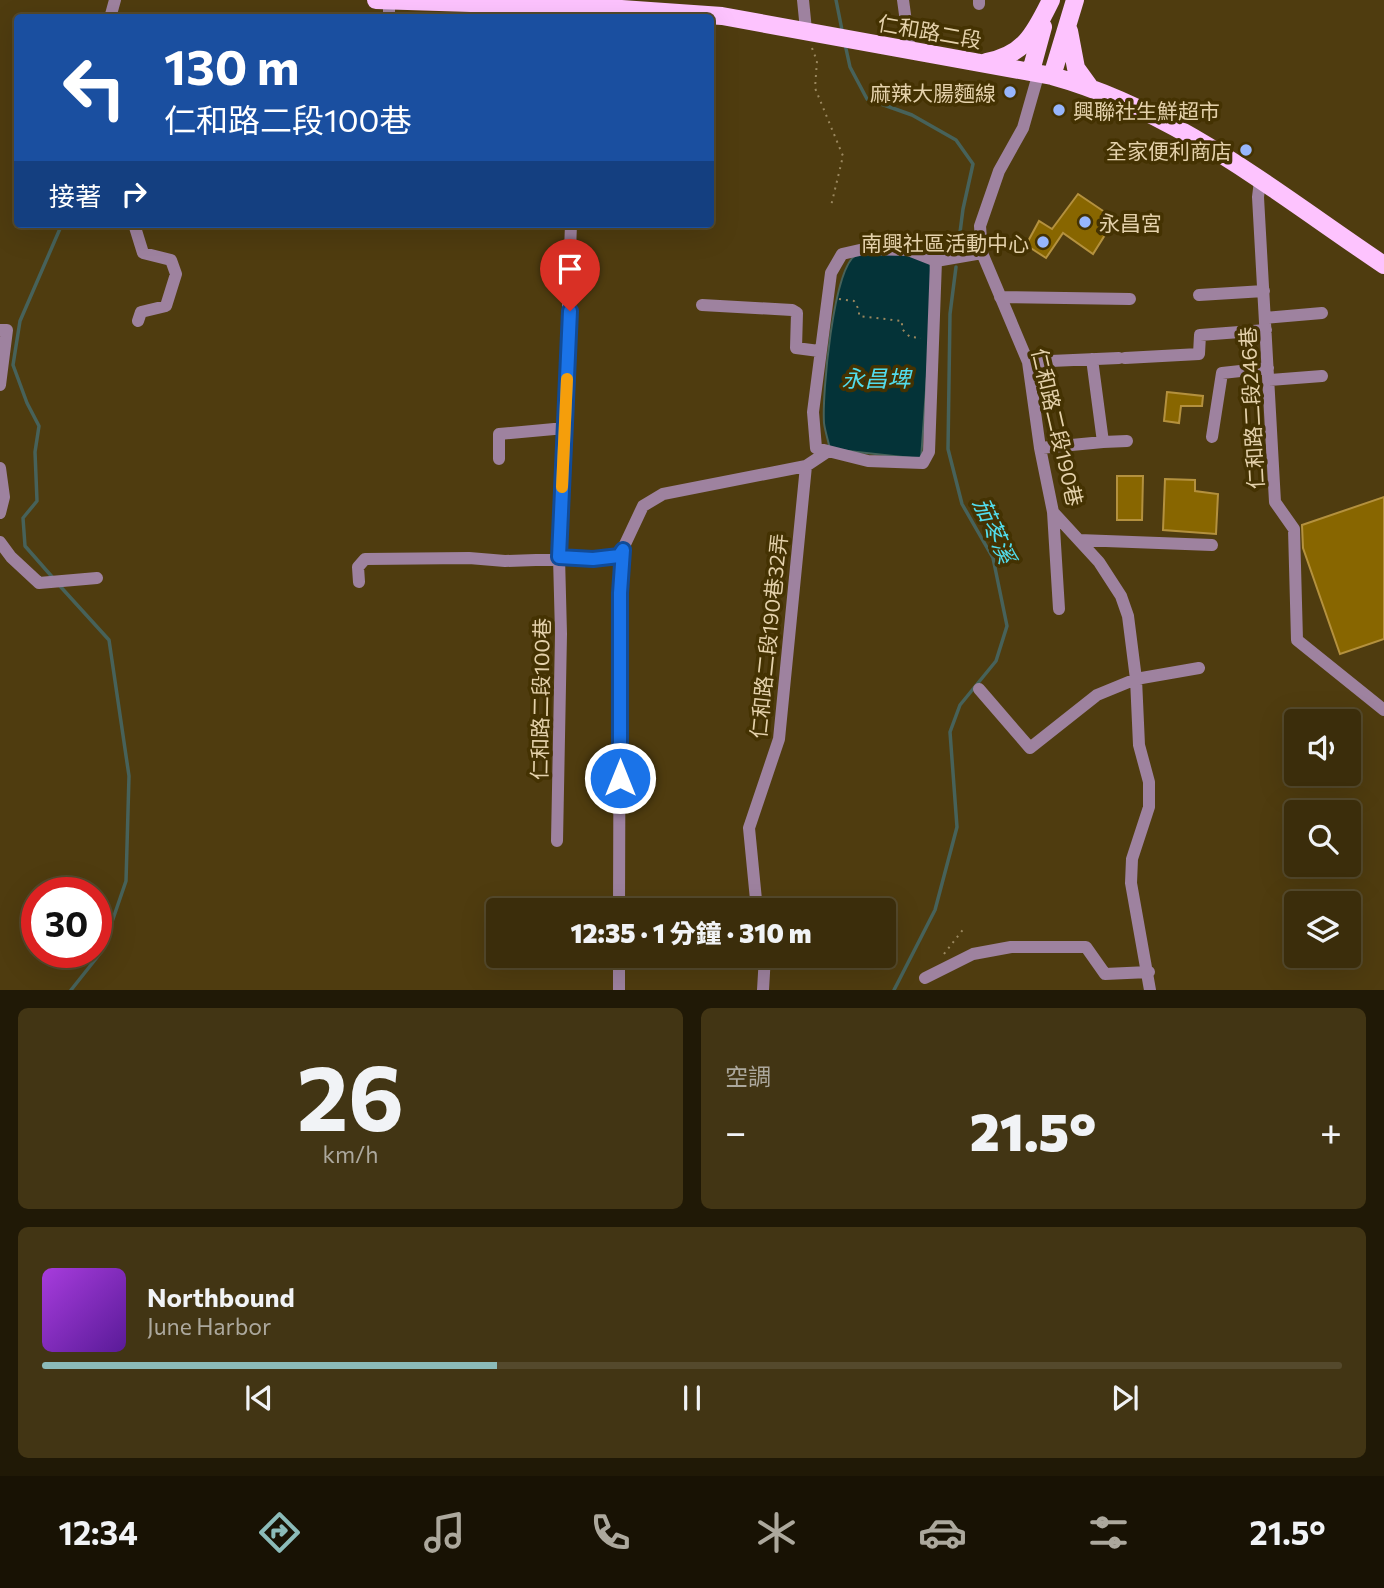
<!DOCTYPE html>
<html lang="zh-TW">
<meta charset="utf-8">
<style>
:root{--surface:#3b2d0b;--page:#423514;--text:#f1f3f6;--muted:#aca89d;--line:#54492c;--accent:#8bbbb9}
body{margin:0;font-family:Commissioner,"Noto Sans TC",sans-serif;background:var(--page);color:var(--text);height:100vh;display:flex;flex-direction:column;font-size:26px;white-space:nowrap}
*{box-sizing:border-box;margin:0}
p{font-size:23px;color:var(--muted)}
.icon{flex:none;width:38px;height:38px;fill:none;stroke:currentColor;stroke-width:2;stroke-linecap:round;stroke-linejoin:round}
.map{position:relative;height:990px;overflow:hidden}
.drawer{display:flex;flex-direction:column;gap:18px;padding:18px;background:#201906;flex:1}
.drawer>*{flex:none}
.hud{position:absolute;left:14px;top:14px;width:700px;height:214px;border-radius:7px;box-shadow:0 7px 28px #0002,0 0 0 2px var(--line);background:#1a4fa0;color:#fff;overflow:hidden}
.fabs{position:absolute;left:1284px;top:709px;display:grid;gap:14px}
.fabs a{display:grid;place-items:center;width:77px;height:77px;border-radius:7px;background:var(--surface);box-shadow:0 7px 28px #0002,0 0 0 2px var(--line);font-size:35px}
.speed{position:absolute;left:21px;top:877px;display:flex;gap:14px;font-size:35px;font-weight:700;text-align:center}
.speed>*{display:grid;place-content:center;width:91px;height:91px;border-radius:50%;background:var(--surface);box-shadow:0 7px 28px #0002,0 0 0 2px var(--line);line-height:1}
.speed .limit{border:10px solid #d22;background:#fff;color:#111}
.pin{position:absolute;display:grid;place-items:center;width:60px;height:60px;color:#fff;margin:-72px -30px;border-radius:50% 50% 50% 0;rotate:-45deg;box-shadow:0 0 7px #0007}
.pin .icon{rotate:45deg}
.me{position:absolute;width:77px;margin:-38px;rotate:0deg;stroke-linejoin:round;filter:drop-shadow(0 0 5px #0008)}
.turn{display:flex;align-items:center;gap:24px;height:147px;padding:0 35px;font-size:32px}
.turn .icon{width:91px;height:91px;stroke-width:2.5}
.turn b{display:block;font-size:49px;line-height:60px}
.then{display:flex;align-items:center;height:66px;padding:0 35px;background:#0003;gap:14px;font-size:26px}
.big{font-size:52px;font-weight:800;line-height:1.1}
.drawer .widget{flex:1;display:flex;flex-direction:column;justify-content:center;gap:10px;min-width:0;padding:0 24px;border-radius:10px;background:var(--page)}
.drawer .dial{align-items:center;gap:0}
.dial b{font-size:91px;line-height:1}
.song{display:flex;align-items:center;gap:21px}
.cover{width:84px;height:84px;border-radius:10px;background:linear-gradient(135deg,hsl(280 70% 55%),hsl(270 70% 35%))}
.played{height:7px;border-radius:4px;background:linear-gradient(90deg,var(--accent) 35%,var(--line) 35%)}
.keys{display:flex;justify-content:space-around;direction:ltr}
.heat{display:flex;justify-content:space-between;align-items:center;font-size:38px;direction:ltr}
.drawer .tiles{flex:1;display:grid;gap:18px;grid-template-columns:1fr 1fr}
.widget:last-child{grid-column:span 2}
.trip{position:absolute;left:486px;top:898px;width:410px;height:70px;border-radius:7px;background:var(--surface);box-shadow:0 7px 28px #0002,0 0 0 2px var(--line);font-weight:800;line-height:70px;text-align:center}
.tabs{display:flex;height:112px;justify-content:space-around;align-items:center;background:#181204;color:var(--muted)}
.tabs .icon{width:49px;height:49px}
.tabs .current{color:var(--accent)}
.tabs b{font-size:32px;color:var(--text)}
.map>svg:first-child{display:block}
.water{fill:#043338;stroke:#47625a;stroke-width:2}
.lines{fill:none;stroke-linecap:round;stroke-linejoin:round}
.stream{stroke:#47625a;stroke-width:3.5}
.building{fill:#860;stroke:#b4913e;stroke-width:2}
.path{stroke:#9a875e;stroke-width:2;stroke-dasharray:2 5;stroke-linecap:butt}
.minor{stroke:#9e829f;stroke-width:12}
.major{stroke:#fdc3fe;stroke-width:18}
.route-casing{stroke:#114b97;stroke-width:18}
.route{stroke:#1a73e8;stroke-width:12}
.slow{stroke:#f59e0b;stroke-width:12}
.poi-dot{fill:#97b6fd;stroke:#443202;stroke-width:2.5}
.labels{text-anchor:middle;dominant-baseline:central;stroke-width:7;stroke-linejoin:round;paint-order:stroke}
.street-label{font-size:21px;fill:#e4d1ab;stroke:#443202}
.poi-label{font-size:21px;fill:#e4d1ab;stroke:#443202;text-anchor:end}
.water-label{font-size:23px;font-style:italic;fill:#52dded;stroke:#443202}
</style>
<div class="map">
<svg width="1384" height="990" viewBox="0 0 1384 990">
<rect width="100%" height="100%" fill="#4f3c0f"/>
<!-- water -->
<path class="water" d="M899 252 930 260 933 293 921 459 830 449C828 440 825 431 824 423 822 395 833 268 856 255 866 250 887 252 899 252Z"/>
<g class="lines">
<!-- stream -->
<path class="stream" d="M836 0 842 30
M101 18V15
M845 44 850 67 867 99 912 115 956 140 973 164 963 209 958 248
M54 579 25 546 23 518 37 501 35 452 39 426 27 403 13 365 20 321 62 224
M59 585 109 640 129 776 126 881 102 951 71 990
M894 990 935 910 957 827 950 732 960 705 996 661 1007 626 993 558 962 504 948 449 950 314 956 267"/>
</g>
<!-- building -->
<path class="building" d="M1078 194 1115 219 1093 254 1063 233 1046 258 1026 245 1039 221 1052 229Z
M1167 392 1203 396 1202 406H1181L1179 423 1164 421Z
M1117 476H1143L1142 520H1117Z
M1165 479 1195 480V491L1218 494 1216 534 1163 530Z
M1384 497V639L1340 654 1303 548 1302 525Z"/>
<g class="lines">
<!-- path -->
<path class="path" d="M812 48 817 61 815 88 843 156 831 206
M839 299 854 301 859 310V316L902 321V329L910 337 921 338
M944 954 965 927"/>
<!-- minor -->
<path class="minor" d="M389 0V18
M803 0 806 30
M903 0 910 51
M979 0V4
M110 18 115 0
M1039 72 1023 128 999 171 980 226 982 253 1028 362 1040 448 1053 512 1099 562 1121 596 1128 616 1136 679 1139 745 1149 782V807L1132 859 1131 883 1150 990
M1260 181 1258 197 1275 502 1294 529 1297 640 1384 710
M134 224 143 253 171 260 176 274 166 306 141 312 138 321
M864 249 908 250 936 261 929 452 923 463 868 461 816 448 813 412 831 273 842 254Z
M936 261 982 253
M1199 295 1264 291
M1000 297 1130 299
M702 305 792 310 797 313 796 348 819 351
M1265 318 1322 313
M0 330H7L0 385
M1125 358 1199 354 1200 335 1266 330
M1092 359 1103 442 1127 441
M1028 362 1119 358
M1269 380 1322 376
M1212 437 1222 373 1268 368
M1040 448 1103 442
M499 459V434L565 428
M0 468 4 497 0 513
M1053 512 1059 609
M1079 540 1212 545
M0 542 11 557 39 583 97 578
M359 582 358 567 365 559 469 558 505 561 619 557 643 506 663 494 806 466 827 452
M979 689 1030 748 1097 695 1136 679 1199 668
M557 841 561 634 559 557 571 224
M619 910 620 593 623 550
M757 910 749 828 779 739 806 466
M925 978 973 954 1011 947H1086L1105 974 1149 972
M619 990V956
M763 990 765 956"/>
<!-- major -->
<path class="major" d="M376 0 593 7 722 16 1052 76C1176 110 1278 194 1384 265
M1069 31 1076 68 1089 86
M986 62C1025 55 1035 32 1051 0
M1031 71 1043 27
M1052 76 1075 0"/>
</g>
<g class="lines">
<!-- route casing -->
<g class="route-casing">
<path id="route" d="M570 311 559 557 593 559 619 556 623 550 620 593V778"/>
</g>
<!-- route -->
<use href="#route" class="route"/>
<!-- slow -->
<path class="slow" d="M562 487 567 379"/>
</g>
<!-- markers -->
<g class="poi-dot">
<circle cx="1010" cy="92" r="7"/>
<circle cx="1059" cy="110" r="7"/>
<circle cx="1246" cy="150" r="7"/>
<circle cx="1085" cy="222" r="7"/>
<circle cx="1043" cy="242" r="7"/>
</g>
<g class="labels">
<!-- street labels -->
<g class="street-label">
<text transform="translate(930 31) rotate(10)">仁和路二段</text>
<text transform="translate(1251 408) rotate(-93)">仁和路二段246巷</text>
<text transform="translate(1058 427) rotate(77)">仁和路二段190巷</text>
<text transform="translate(768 636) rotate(-84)">仁和路二段190巷32弄</text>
<text transform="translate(540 699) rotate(-89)">仁和路二段100巷</text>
</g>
<!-- poi labels -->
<g class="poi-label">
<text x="996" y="92">麻辣大腸麵線</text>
<text x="1073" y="110" text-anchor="start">興聯社生鮮超市</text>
<text x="1232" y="150">全家便利商店</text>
<text x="1099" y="222" text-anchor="start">永昌宮</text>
<text x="1029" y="242">南興社區活動中心</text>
</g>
<!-- water labels -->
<g class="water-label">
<text x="876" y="378">永昌埤</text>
<text transform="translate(995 530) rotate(66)">茄苳溪</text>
</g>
</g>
</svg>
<div class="fabs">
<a><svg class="icon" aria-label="sound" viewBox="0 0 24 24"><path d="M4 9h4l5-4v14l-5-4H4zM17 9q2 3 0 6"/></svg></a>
<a><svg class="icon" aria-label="search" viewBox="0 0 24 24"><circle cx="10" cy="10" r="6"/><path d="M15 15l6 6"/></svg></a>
<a><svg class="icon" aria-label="layers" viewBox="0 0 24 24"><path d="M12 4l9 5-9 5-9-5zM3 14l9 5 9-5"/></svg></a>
</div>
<div class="speed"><div class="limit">30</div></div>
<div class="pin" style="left:570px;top:311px;background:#d93025"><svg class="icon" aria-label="arrive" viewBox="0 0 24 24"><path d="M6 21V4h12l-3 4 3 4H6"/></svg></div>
<svg class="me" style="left:620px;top:778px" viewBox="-20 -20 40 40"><circle r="17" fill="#1a73e8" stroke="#fff" stroke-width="3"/><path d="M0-11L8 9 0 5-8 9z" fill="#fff"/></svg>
<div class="trip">12:35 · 1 分鐘 · 310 m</div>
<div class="hud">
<div class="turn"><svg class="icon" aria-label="left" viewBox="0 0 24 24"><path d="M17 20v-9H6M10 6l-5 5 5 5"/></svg><div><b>130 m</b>仁和路二段100巷</div></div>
<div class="then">接著<svg class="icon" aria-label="right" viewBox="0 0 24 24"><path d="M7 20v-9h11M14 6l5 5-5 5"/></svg></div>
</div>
</div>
<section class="drawer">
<div class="tiles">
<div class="widget dial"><b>26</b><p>km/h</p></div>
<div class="widget"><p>空調</p>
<div class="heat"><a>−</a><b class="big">21.5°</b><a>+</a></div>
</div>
<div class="widget">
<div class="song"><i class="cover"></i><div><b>Northbound</b><p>June Harbor</p></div></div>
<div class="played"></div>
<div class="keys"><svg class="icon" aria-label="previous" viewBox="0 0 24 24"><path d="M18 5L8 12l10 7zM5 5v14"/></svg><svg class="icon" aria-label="pause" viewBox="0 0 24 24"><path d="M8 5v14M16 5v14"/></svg><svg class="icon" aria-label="next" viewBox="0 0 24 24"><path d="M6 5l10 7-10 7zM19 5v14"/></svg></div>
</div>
</div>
</section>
<nav class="tabs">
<b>12:34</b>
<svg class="icon current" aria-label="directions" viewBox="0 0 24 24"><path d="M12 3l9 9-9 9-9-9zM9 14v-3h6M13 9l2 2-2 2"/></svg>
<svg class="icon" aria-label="music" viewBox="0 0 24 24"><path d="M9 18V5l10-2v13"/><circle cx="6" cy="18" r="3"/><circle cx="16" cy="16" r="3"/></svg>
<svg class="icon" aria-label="phone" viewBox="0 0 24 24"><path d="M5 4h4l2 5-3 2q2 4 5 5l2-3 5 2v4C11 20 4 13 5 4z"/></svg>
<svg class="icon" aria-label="climate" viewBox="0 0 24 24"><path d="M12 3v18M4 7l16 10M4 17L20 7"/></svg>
<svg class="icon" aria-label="car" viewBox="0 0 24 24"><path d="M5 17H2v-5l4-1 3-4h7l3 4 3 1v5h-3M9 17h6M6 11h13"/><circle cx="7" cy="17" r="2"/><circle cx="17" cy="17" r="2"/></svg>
<svg class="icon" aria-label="filters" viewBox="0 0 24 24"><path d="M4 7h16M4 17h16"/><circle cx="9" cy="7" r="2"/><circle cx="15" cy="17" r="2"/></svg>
<b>21.5°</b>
</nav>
